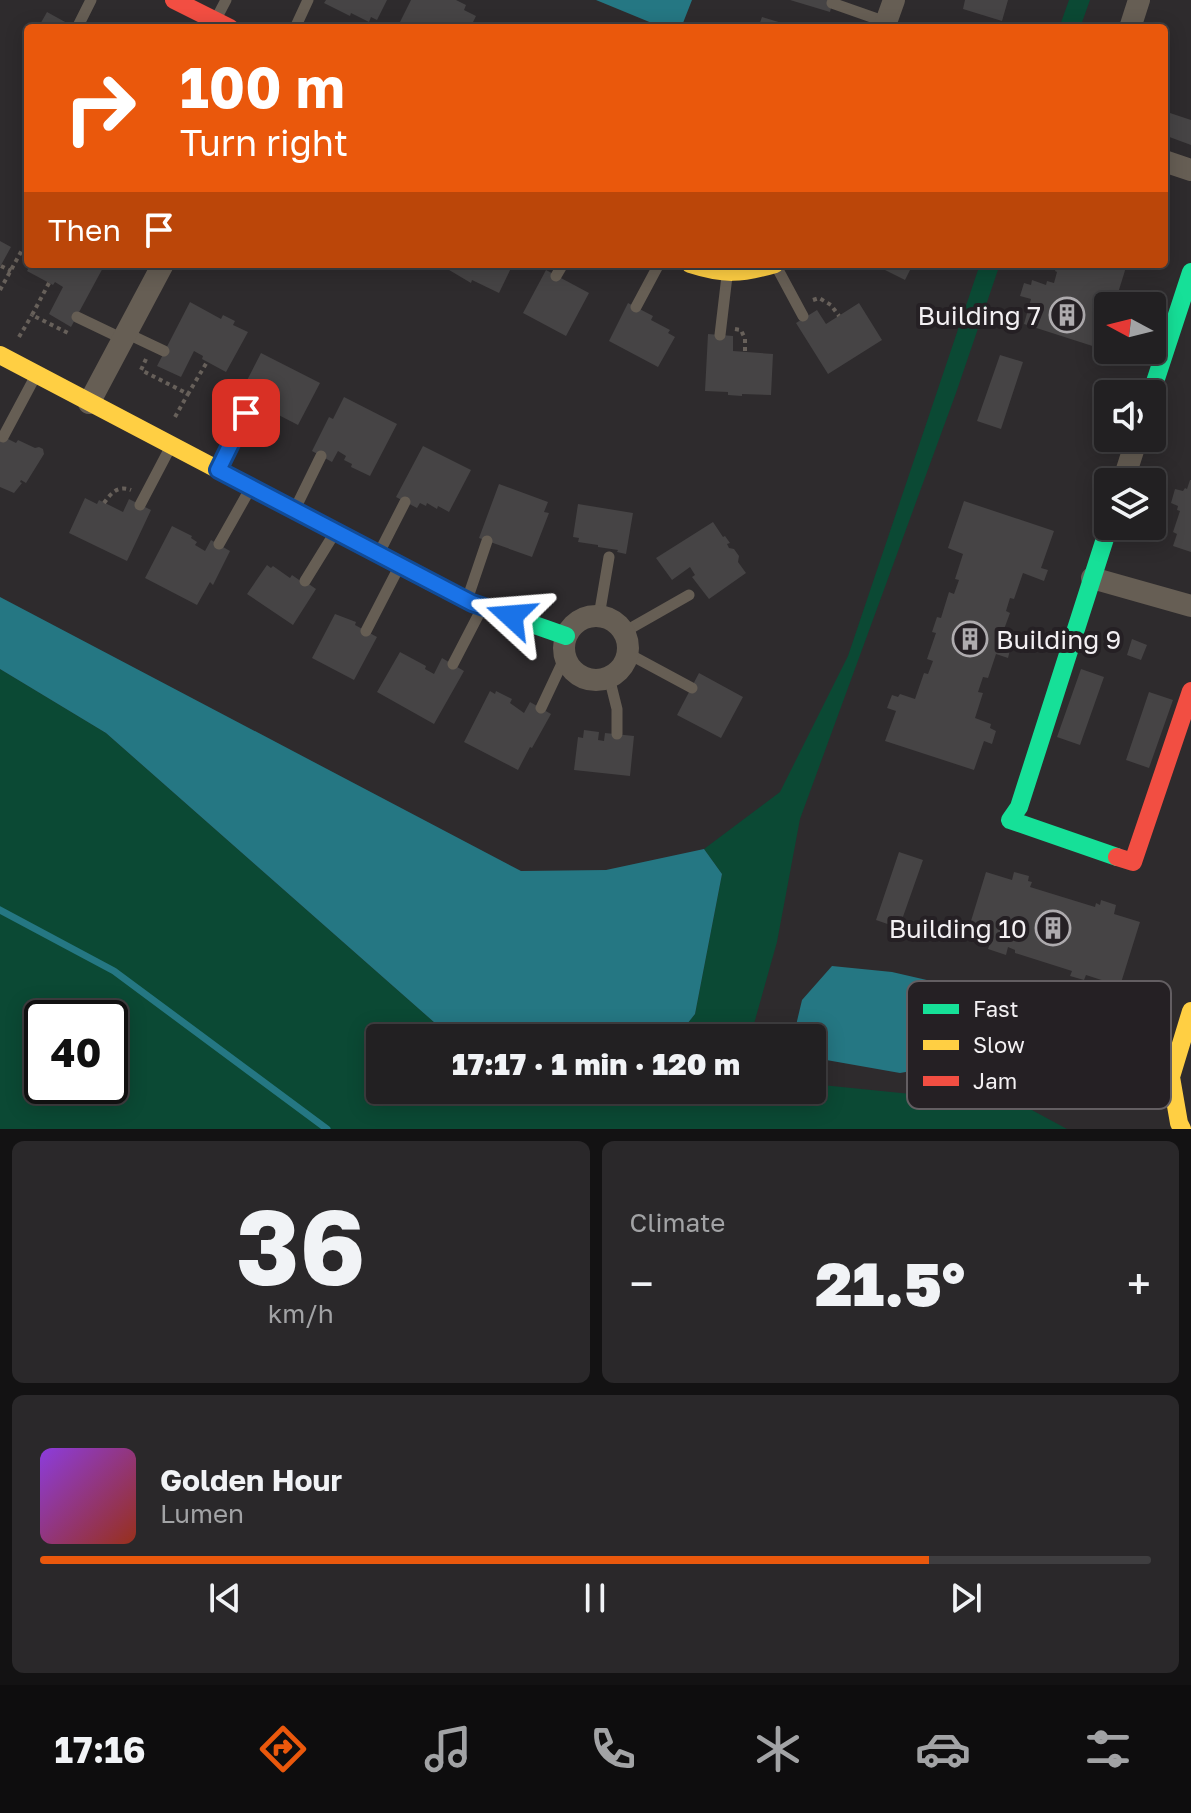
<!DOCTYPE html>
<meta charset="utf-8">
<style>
:root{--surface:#222022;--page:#2a282a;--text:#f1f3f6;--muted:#a2a3a5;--line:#3f3e40;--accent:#ea580c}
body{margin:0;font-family:"Golos Text",sans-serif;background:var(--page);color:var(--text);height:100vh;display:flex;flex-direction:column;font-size:30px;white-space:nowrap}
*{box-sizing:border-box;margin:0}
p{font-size:26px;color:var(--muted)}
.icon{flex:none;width:44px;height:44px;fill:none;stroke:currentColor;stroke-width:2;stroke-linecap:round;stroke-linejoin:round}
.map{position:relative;height:1129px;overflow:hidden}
.drawer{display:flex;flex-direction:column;gap:12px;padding:12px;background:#131213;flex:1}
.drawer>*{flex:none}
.banner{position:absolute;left:24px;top:24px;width:1144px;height:244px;border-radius:8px;box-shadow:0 4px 20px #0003,0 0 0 2px var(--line);background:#ea580c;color:#fff;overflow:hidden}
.needle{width:52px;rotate:277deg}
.controls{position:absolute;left:1094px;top:292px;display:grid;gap:16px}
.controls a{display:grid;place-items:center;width:72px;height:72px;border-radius:8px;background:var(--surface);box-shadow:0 4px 20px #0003,0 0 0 2px var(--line);font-size:40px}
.speed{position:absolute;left:24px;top:1000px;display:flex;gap:16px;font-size:40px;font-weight:700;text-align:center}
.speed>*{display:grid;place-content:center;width:104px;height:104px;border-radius:50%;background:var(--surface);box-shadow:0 4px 20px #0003,0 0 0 2px var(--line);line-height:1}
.speed .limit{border:4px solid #111;border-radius:12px;background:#fff;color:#111}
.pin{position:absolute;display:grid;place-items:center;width:68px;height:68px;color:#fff;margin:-34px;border-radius:16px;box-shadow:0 4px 12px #0006}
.me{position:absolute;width:88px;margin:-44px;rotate:289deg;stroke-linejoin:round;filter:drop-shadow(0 0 6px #0008)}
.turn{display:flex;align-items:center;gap:28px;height:168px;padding:0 24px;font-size:36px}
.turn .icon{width:104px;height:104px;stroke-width:2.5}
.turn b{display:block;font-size:56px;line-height:68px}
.then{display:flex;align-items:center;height:76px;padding:0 24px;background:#0003;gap:16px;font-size:30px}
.big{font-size:60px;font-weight:800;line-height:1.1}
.drawer .tile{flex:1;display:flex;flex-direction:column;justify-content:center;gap:12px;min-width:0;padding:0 28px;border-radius:12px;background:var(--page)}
.drawer .dial{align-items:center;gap:0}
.dial b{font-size:104px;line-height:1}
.song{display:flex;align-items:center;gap:24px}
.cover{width:96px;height:96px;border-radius:12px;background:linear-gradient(135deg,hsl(270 70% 55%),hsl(10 70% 35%))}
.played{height:8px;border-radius:4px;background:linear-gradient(90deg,var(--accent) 80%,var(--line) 80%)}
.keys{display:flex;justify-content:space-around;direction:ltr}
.heat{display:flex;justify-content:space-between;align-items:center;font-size:44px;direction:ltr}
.drawer .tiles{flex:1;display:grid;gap:12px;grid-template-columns:1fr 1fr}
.tile:last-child{grid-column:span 2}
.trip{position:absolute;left:366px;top:1024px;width:460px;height:80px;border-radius:8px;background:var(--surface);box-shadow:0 4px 20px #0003,0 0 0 2px var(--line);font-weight:800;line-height:80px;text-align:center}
.tab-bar{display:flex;height:128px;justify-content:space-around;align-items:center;background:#0e0d0e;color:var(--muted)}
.tab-bar .icon{width:56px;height:56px}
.tab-bar .on{color:var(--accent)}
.tab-bar b{font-size:36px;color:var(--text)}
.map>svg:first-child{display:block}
.green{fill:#0b4934;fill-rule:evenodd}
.water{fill:#257783}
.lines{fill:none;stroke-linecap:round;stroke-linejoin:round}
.stream{stroke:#257783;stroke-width:7}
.building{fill:#464445}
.path{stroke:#67605a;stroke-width:4;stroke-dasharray:4 4;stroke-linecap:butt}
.lane{stroke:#665e54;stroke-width:11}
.street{stroke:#665e54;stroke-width:22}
.fast{stroke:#16e098;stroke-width:18}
.slow{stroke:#ffcf43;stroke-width:18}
.jam{stroke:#f24e42;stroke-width:18}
.route-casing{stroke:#114b97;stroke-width:20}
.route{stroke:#1a73e8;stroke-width:14}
.labels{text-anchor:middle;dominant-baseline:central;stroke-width:8;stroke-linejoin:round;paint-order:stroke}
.poi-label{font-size:26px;fill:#f3f0f3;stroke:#252024;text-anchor:end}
.key{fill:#252024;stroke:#635e62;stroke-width:2}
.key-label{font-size:22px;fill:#f3f0f3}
</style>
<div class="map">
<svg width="1191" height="1129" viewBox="0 0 1191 1129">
<rect width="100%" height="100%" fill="#2e2b2d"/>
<!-- green -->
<path class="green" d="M1069 0H1090L1080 28H1059Z
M980 264H1000L956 393 800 819 777 942 750 1038H676L695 1014 722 874 704 849 780 792 848 656Z
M0 669 106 733 452 1038H380V1090H812V1084L911 1094 974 1079 1067 1129H0ZM42 1018H110V1086H42Z"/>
<!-- water -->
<path class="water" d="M596 0H692L681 28H664Z
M0 597 521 871 606 870 704 849 722 874 695 1014 676 1038H452L106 733 0 669Z
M832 966 892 972 1035 1005 1104 1049 1077 1094 1053 1101 962 1062 900 1073 815 1058 812 1055V1038H793L802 1000Z"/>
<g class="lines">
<!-- stream -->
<path class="stream" d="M0 910 114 971 327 1129"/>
</g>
<!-- building -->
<path class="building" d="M326 0H387L377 20 371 17 369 22 351 13 350 16 324 3Z
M411 0H456L466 5 464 10 476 16 470 28H397Z
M790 0H833L830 12Z
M965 0H1008L1002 21 963 9Z
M47 12 76 28H38Z
M762 17 795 27V28H758Z
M1164 111 1191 120V145L1164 135Z
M0 241 11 247 0 267Z
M31 264H105L71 327 49 314 63 287 55 282 53 285 27 271Z
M439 264H513L499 293 472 280 471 283Z
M873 264H913L905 280Z
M1057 264H1127L1114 306H1108V351L1024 324 1031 299 1020 296 1024 283 1031 285 1032 280 1046 285 1047 281 1054 283 1057 272 1055 271Z
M546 270 589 293 566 336 523 313Z
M190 302 221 319 223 315 235 321 233 325 248 332 226 372 202 359 203 356 194 351 181 377 157 366Z
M628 303 653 316 651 320 670 330 668 333 675 337 658 367 609 341Z
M859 303 882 340 828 374 796 323 817 310 826 324Z
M708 334 733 336V351L773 354 771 395 742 394V396L728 395V392L705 391Z
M261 353 320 383 298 425 263 407 257 419 234 406Z
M1000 355 1023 362 1001 429 977 421Z
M344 397 397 424 370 476 351 467 352 464 344 460 346 456 338 451 332 462 312 451 329 417 333 419Z
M0 435 16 443 18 440 35 448 39 447 43 449 44 454 26 483 21 480 20 482 22 483 14 493 0 487Z
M423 446 471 470 449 512 438 506 437 509 427 503 426 506 420 503 417 508 396 497Z
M1190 480H1191V552L1173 546 1177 534 1173 532 1180 511 1177 510 1178 506 1171 503 1175 489 1183 491 1185 488 1187 489Z
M499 484 548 502 544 512 549 513 532 557 479 538Z
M85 498 97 504 99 500 123 512 129 499 151 510 127 561 69 533Z
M964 501 1054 531 1041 568 1048 570 1044 581 1023 573 1014 599 1010 598 1006 611 1010 613 1003 632 1008 634 1004 644 1011 646 1008 658 996 654 988 678 983 677 978 692 983 693 975 718 991 724 990 728 996 731 992 744 984 741 974 770 885 741 896 711 887 708 892 695 898 697 900 694 915 699 924 673 928 674 933 661 927 659 936 633 932 632 937 617 941 618 949 592 954 594 959 580 955 579 963 554 948 548Z
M578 504 633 513 626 554 617 552 618 550 598 547V545L578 542 579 538 573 537Z
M713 522 723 537 725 536 730 543 727 544 729 548 734 549 739 556 738 562 746 573 709 599 692 577 695 575 690 567 672 580 656 558Z
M172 526 192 536 191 538 197 542 195 545 205 551 211 540 230 551 213 585 210 582 197 605 145 578Z
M267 565 271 568 273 566 290 578 292 575 302 582 303 580 316 589 293 625 247 594Z
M335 614 356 622 355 625 377 637 354 680 312 658Z
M1132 639 1147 645 1141 660 1127 655Z
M400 652 426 666 425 669 434 674 442 658 464 671 434 724 377 692Z
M1081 669 1104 677 1080 745 1057 737Z
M699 673 743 697 721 738 677 715Z
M490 691 495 694 496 691 512 699 510 703 524 713 530 702 551 714 532 748 530 747 518 770 464 742Z
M1149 692 1173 700 1149 768 1126 760Z
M584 730 599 732 598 740 604 741 605 733 634 736 630 776 574 770 578 737 583 738Z
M899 852 923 860 899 928 876 920Z
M986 872 1012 880 1014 872 1029 876 1028 881 1032 882 1030 887 1095 907 1096 903 1100 905 1101 900 1116 905 1114 914 1140 922 1120 986 1086 975 1084 980 1070 976 1072 971 1015 953V950L1008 947 1006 955 988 949 991 941 967 934Z"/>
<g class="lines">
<!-- path -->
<path class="path" d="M1 266 11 271
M49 283 32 315 70 334
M0 290 22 250
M813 300 819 298 831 305 839 316
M735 329 741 330 745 339V352
M19 337 32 315
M146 359 141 370 188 394 207 362
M175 417 188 394
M104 503C111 493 118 485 131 490"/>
<!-- lane -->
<path class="lane" d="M832 3 886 22
M215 21 226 0
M77 28 91 0
M295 28 308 0
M775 264 803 316
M556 276 563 264
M636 307 659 264
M77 317 123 339
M126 333 164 351
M720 335 727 276
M3 437 35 377
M218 469 246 413
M140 505 171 446
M295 509 321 456
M219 544 250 489
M380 551 405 502
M305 581 334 534
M468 597 487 541
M599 616 609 557
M366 631 399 567
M624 632 689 595
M627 653 692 688
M453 664 482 608
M609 677 617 709V734
M541 708 565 657"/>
<!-- street -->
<path class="street" d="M884 28 894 0
M1130 28 1139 0
M1164 161 1191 170
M89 403 163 264
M1123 482 1137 438
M1092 578 1191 606
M564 648a32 32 0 1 1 64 0a32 32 0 1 1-64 0Z"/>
<!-- fast -->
<path class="fast" d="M1151 394 1191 272
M1109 526 1019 807 1010 820 1117 857
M441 587 472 603 566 636"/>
<!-- slow -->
<path class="slow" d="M690 264C724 275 741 274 775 264
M0 355 441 587
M1182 1129 1179 1123 1171 1077 1191 1011"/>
<!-- jam -->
<path class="jam" d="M174 0 230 28
M1117 857 1133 862 1191 691"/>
</g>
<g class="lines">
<!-- route casing -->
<g class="route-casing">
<path id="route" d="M246 413 218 470 472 603 511 616"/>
</g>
<!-- route -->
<use href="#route" class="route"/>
</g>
<!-- icons -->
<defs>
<g id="building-ring" transform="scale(1.8)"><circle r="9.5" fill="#252024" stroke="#aeabae" stroke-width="1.5"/><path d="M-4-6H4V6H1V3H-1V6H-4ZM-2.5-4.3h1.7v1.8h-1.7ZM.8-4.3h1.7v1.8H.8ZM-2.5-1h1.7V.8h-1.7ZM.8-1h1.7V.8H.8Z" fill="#aeabae"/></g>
</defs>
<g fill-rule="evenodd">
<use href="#building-ring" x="1067" y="315"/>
<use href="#building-ring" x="970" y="639"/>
<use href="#building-ring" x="1053" y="928"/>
</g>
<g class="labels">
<!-- poi labels -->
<g class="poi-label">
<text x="1041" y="315">Building 7</text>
<text x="996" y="639" text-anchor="start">Building 9</text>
<text x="1027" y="928">Building 10</text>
</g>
</g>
<!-- legend -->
<rect x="907" y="981" width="264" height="128" rx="12" class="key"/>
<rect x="923" y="1004" width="36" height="10" fill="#16e098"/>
<rect x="923" y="1040" width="36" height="10" fill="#ffcf43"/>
<rect x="923" y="1076" width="36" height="10" fill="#f24e42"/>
<g class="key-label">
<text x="973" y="1017">Fast</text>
<text x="973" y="1053">Slow</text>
<text x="973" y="1089">Jam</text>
</g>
</svg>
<div class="controls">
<a><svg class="needle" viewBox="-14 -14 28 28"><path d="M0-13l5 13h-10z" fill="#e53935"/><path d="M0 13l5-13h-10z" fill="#a2a3a5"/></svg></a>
<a><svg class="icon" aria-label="sound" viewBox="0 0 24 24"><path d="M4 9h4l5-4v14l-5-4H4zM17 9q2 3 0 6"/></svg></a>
<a><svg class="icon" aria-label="layers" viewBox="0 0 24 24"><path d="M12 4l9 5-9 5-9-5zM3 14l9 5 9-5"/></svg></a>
</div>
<div class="speed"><div class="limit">40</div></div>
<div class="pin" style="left:246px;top:413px;background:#d93025"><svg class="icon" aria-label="arrive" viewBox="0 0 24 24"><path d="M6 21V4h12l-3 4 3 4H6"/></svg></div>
<svg class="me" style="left:511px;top:616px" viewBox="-20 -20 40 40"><path d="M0-17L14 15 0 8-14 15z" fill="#1a73e8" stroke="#fff" stroke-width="4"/></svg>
<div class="trip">17:17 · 1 min · 120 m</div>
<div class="banner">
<div class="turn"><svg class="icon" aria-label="right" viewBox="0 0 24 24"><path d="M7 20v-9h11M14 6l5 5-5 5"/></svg><div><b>100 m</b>Turn right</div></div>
<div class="then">Then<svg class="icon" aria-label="arrive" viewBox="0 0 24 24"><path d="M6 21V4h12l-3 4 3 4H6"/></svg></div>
</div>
</div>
<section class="drawer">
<div class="tiles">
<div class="tile dial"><b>36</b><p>km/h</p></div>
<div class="tile"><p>Climate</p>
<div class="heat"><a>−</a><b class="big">21.5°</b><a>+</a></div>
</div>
<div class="tile">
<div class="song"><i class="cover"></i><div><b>Golden Hour</b><p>Lumen</p></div></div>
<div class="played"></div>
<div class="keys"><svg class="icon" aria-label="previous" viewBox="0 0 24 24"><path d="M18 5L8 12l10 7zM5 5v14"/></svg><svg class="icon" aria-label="pause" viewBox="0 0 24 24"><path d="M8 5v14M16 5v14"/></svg><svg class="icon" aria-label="next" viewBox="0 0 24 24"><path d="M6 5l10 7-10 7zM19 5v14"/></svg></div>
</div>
</div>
</section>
<nav class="tab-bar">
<b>17:16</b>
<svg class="icon on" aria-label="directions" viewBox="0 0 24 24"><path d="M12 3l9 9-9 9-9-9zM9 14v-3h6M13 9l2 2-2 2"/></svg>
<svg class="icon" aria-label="music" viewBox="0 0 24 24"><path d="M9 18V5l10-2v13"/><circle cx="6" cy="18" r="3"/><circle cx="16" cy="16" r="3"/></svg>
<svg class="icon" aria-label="phone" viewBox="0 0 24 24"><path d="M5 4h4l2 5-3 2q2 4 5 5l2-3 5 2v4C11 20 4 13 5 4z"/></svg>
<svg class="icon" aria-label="climate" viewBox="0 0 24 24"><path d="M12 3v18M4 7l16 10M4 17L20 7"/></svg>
<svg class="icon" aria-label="car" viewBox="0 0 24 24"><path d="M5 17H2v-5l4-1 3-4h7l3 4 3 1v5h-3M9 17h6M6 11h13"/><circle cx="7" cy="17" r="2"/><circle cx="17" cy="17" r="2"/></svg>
<svg class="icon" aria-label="filters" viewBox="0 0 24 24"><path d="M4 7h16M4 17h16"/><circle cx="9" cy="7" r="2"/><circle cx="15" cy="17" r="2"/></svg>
</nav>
